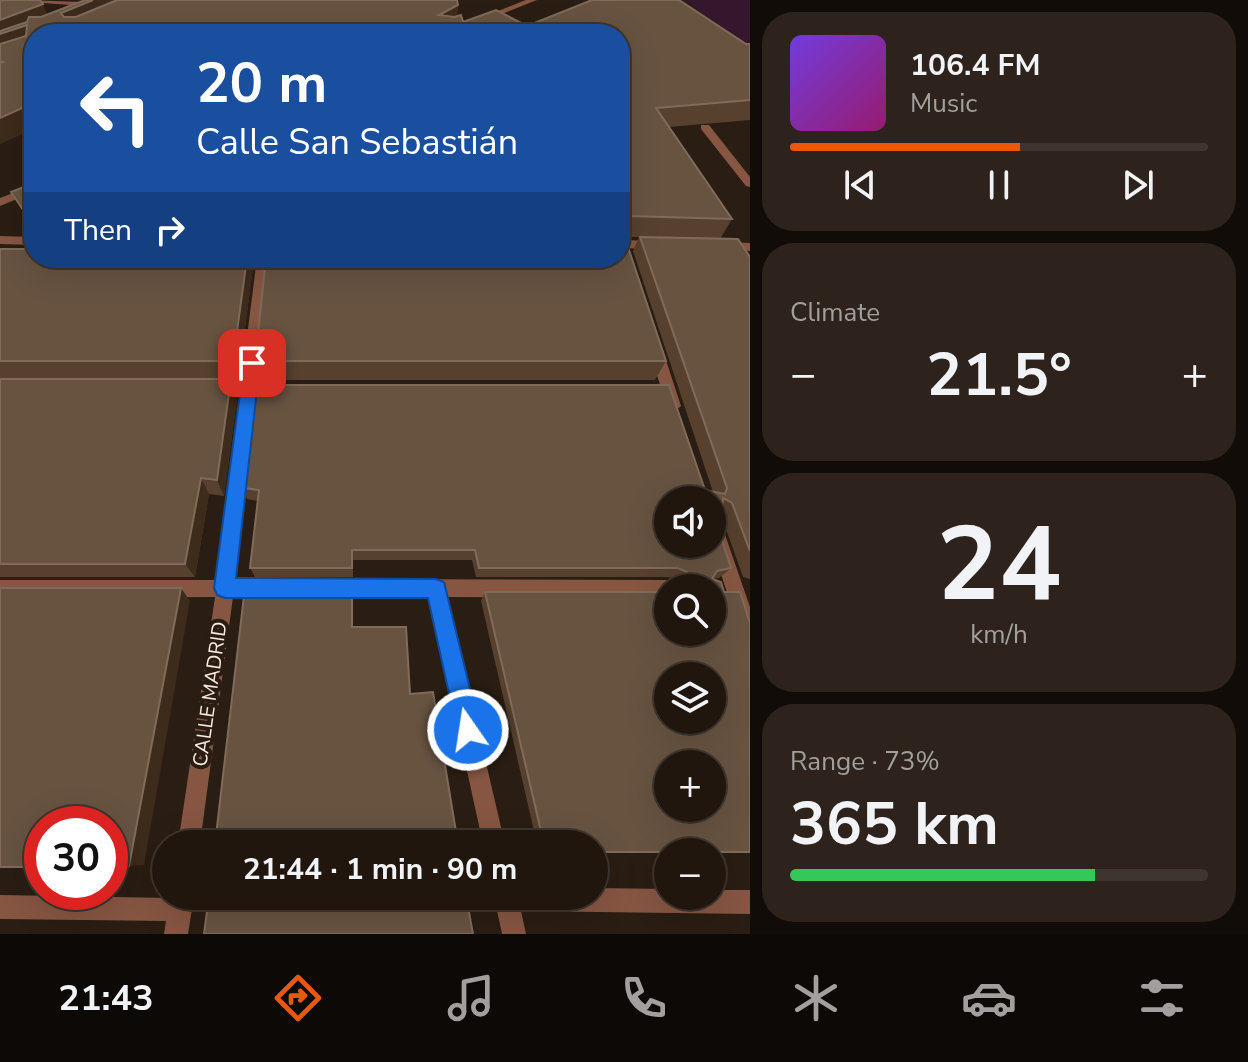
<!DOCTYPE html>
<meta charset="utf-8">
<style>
:root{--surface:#20160e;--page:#2d231c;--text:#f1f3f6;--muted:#a29f9e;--line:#3d352e;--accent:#ea580c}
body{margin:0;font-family:"Nunito Sans",sans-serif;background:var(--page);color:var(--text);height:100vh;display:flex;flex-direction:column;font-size:30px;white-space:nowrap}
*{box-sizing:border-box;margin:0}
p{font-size:26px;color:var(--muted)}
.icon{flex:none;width:44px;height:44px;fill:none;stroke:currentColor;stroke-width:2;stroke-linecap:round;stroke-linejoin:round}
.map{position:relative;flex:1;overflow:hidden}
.sheet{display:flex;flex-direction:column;gap:12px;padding:12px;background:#120c08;width:498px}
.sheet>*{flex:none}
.banner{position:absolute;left:24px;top:24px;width:606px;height:244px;border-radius:32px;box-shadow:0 8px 32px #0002,0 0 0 2px var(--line);background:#1a4fa0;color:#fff;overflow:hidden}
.controls{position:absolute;left:654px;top:486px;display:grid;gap:16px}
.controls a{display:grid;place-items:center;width:72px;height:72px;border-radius:50%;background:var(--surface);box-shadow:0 8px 32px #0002,0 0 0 2px var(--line);font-size:40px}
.speed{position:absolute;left:24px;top:806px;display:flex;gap:16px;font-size:40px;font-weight:700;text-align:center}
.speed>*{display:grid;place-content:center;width:104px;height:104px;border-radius:50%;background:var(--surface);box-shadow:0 8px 32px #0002,0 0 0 2px var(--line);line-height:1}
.speed .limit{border:12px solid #d22;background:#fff;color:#111}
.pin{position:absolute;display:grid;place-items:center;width:68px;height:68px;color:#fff;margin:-34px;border-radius:16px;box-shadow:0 4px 12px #0006}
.me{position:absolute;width:88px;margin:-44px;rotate:347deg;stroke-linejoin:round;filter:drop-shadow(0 0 6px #0008)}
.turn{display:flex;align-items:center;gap:28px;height:168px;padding:0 40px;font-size:36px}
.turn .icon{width:104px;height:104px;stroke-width:2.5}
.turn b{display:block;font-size:56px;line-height:68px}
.then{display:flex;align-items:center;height:76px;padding:0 40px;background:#0003;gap:16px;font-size:30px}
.big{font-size:60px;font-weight:700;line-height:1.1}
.sheet .card{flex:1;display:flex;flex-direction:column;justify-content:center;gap:12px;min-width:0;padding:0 28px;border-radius:32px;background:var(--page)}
.sheet .dial{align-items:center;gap:0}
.dial b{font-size:104px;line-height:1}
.song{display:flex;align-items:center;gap:24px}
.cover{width:96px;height:96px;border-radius:12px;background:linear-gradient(135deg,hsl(260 70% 55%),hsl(320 70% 35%))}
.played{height:8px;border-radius:4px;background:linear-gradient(90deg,var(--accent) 55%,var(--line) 55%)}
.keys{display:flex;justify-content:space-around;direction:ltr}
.heat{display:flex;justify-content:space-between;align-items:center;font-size:44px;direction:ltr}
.charge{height:12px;border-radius:6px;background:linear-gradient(90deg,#34c759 73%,var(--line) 0)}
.trip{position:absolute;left:152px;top:830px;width:456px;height:80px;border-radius:40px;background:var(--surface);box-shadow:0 8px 32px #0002,0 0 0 2px var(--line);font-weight:700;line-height:80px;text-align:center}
.dock{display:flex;height:128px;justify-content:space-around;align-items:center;background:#0d0906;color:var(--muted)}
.dock .icon{width:56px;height:56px}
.dock .on{color:var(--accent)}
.dock b{font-size:36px;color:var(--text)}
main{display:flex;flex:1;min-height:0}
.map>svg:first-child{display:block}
.green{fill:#34172d}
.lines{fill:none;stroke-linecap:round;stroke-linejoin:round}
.minor{fill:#865642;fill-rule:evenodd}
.wall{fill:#57412e;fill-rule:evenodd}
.shaded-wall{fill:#3d2b1b}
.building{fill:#685341;stroke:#806b5a;stroke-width:2;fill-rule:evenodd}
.route{fill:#1a73e8;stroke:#114b97;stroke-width:2}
.labels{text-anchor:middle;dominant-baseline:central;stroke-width:8;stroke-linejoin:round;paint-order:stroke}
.street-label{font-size:20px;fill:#fdeadf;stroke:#2a1d13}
</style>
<main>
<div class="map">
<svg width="750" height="934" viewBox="0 0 750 934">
<rect width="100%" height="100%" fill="#2a1d13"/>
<!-- green -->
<path class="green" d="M684 0H750V49L690 4Z"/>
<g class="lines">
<!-- minor -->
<path class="minor" d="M25 0 109 3V0H117V6L113 8 29 2Z
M526 0H537L452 34H440Z
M701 125H709L750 177V187L746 186 701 129Z
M34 185V192L0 206V198Z
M0 236 34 237V245L0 244Z
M620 240 658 241 664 245 658 249 620 248Z
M722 242 750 243V251L718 249 716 246Z
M257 258H269L256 383H274L281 389 274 395H255L235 580 266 579 272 582 275 588 272 594 266 597H233L200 844H178L215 597 0 598V580H217L240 395H214L207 389 214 383H241Z
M655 343 662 348 681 406 674 412 667 406 648 348Z
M712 512 718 515 720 520 750 607V644L743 642 741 635 711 544Z
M330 579 668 580 674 583 677 588H668V598L447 597 505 844H483L429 597H330L324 594 321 588 324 582Z
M594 888 668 889V896H712V890H750V914L521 911 526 934H502L494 896H594Z
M0 895 170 898V896H194L188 934H164L166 921 0 919Z"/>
</g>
<!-- wall -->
<path class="wall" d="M0 0H40L47 15 85 0H457L458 5 457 16 461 15 463 22 496 10 527 26 592 0H679L746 44H750V120L669 127 732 219 720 239H738L750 257V579L743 577 721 515 720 534 731 568 719 578 712 579 721 582 724 592H740L750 623V852H594V844H537L481 601 485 592H668V632H712V588H675L678 585 677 581 668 577H476L472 560H353V577H255L250 568 258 501 247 499 243 488 254 385H669L705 490 713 492 633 251 639 237H625V238L666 361 655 380H259L255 361 266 258H620V34H34V128L0 144ZM668 500H712V544H668ZM668 676H712V720H668ZM668 764H712V808H668Z
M34 183V229L11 192Z
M0 249 34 258H251L253 268 238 380H231L237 398 224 496 209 494 195 577H0Z"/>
<!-- shaded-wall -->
<path class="shaded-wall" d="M93 0H147L68 33 61 13Z
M43 4 51 24 0 57V20Z
M458 5 456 24 439 15Z
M31 104 34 110V128L0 144V118Z
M247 258H251L253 268 238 380 233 361Z
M231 379 237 398 224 496 217 480Z
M201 478 209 494 195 577 185 564Z
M181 588 190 601 144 865 129 866Z"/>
<!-- building -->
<path class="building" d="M0 0H40L43 4 0 20Z
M85 0H93L61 13 64 17H76L117 0H457L458 5 439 15 454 17 461 15 463 22 496 10 527 26 592 0H679L746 44H750V100L656 108 732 219 628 216 625 219V238L666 361H255L266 258H620V34H34V106L31 104 0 118V63L3 62 0 61V44L26 36 27 25 0 34V31L27 22 29 17H41Z
M34 183V226L11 192Z
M640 237 738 239 750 257V551L732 503 723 498 720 534 731 568 717 571 712 579 721 582 724 592H740L750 623V852H594V844H544L485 592H668V632H712V588H680L682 582 691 579 687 572 678 568H479L475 550H352V568H250L259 490 243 488 254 385H669L705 490 725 494 727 488ZM668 500H712V544H668ZM668 676H712V720H668ZM668 764H712V808H668Z
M0 249H34V258H247L233 361H0Z
M0 379H231L217 480 201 478 185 564H0Z
M245 587H352V627H406L410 694 433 692 458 844H215Z
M0 588H181L129 866H110V824H42V867H0Z
M209 896H466L473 934H204Z"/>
<!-- route -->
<path class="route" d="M252 357 260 363 236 578 436 579 444 582 480 730 477 739 468 742 460 739 457 730 428 598H225L217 595 214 588 244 363Z"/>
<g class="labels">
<!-- street labels -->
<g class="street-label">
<text transform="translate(210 694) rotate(-82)">CALLE MADRID</text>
</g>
</g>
</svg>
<div class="controls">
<a><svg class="icon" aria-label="sound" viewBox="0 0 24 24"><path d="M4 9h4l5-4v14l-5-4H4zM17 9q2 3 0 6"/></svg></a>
<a><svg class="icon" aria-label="search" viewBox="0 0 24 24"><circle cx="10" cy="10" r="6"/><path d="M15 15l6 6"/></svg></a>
<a><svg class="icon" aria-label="layers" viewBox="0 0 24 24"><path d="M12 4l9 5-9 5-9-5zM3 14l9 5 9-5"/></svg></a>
<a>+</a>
<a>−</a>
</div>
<div class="speed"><div class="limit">30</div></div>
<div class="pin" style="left:252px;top:363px;background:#d93025"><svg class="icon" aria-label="arrive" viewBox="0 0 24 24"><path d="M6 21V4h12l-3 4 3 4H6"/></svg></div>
<svg class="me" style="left:468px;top:730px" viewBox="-20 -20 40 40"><circle r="17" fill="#1a73e8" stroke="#fff" stroke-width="3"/><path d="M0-11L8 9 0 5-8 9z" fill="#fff"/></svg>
<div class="trip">21:44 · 1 min · 90 m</div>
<div class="banner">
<div class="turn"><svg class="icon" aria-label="left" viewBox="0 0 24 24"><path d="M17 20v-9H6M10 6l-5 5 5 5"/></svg><div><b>20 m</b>Calle San Sebastián</div></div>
<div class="then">Then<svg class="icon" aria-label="right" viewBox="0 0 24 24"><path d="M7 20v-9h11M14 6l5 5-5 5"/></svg></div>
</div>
</div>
<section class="sheet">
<div class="card">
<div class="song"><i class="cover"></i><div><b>106.4 FM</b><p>Music</p></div></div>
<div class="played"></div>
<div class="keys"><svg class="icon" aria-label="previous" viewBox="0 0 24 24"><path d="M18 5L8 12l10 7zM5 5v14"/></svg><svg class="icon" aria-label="pause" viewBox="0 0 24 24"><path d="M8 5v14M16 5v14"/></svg><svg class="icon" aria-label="next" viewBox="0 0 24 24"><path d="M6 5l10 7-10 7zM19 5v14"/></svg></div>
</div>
<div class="card"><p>Climate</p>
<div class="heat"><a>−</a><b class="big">21.5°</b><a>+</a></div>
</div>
<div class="card dial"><b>24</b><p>km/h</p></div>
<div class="card"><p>Range · 73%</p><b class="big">365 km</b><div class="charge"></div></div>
</section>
</main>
<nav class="dock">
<b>21:43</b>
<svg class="icon on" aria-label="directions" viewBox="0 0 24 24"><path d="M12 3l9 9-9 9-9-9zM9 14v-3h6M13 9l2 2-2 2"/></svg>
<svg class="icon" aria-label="music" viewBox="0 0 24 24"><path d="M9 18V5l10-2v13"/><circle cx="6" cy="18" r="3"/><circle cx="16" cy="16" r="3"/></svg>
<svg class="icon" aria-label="phone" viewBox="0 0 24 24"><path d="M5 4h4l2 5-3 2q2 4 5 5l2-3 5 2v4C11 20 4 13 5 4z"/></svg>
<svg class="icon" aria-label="climate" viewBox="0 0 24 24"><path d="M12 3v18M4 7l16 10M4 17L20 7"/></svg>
<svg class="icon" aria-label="car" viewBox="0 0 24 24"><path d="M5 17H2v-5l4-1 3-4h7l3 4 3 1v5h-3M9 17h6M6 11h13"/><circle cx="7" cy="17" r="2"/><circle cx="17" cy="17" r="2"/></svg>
<svg class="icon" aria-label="filters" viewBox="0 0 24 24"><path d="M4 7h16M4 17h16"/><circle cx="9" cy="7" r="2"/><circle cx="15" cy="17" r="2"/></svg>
</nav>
